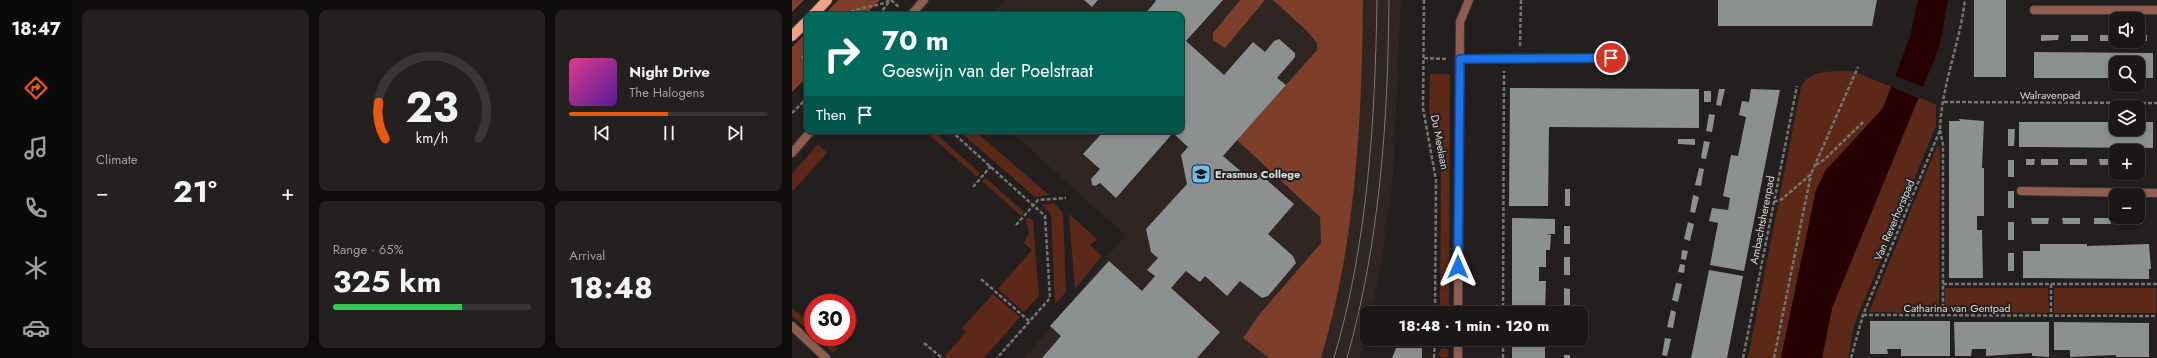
<!DOCTYPE html>
<meta charset="utf-8">
<style>
:root{--surface:#1a1716;--page:#23201f;--text:#f1f3f6;--muted:#9f9fa1;--line:#383635;--accent:#ea580c}
body{margin:0;font-family:Jost,sans-serif;background:var(--page);color:var(--text);height:100vh;display:flex;flex-direction:column;font-size:15px;white-space:nowrap}
*{box-sizing:border-box;margin:0}
p{font-size:13px;color:var(--muted)}
.icon{flex:none;width:22px;height:22px;fill:none;stroke:currentColor;stroke-width:2;stroke-linecap:round;stroke-linejoin:round}
.map{position:relative;flex:1;overflow:hidden}
.panel{display:flex;flex-direction:column;gap:10px;padding:10px;background:#0e0d0c;width:720px}
.panel>*{flex:none}
.banner{position:absolute;left:12px;top:12px;width:380px;height:122px;border-radius:8px;box-shadow:0 2px 6px #0003,0 0 0 1px var(--line);background:#00695c;color:#fff;overflow:hidden}
.fabs{position:absolute;left:1317px;top:12px;display:grid;gap:8px}
.fabs a{display:grid;place-items:center;width:36px;height:36px;border-radius:8px;background:var(--surface);box-shadow:0 2px 6px #0003,0 0 0 1px var(--line);font-size:20px}
.speed{position:absolute;left:12px;top:294px;display:flex;gap:8px;font-size:20px;font-weight:700;text-align:center}
.speed>*{display:grid;place-content:center;width:52px;height:52px;border-radius:50%;background:var(--surface);box-shadow:0 2px 6px #0003,0 0 0 1px var(--line);line-height:1}
.speed .limit{border:6px solid #d22;background:#fff;color:#111}
.pin{position:absolute;display:grid;place-items:center;width:34px;height:34px;color:#fff;margin:-17px;border:2px solid #fff;border-radius:50%;box-shadow:0 1px 4px #0007}
.me{position:absolute;width:44px;margin:-22px;rotate:0deg;stroke-linejoin:round;filter:drop-shadow(0 0 3px #0008)}
.turn{display:flex;align-items:center;gap:14px;height:84px;padding:0 12px;font-size:18px}
.turn .icon{width:52px;height:52px;stroke-width:2.5}
.turn b{display:block;font-size:28px;line-height:34px}
.then{display:flex;align-items:center;height:38px;padding:0 12px;background:#0003;gap:8px;font-size:15px}
.big{font-size:30px;font-weight:700;line-height:1.1}
.panel .tile{flex:1;display:flex;flex-direction:column;justify-content:center;gap:6px;min-width:0;padding:0 14px;border-radius:8px;background:var(--page)}
.panel .dial{align-items:center;gap:0}
.dial svg{height:104px;overflow:visible;fill:none;stroke:var(--line);stroke-width:7;stroke-linecap:round;text-anchor:middle}
.dial text{fill:var(--text);stroke:none}
.song{display:flex;align-items:center;gap:12px}
.cover{width:48px;height:48px;border-radius:6px;background:linear-gradient(135deg,hsl(330 70% 55%),hsl(270 70% 35%))}
.played{height:4px;border-radius:2px;background:linear-gradient(90deg,var(--accent) 50%,var(--line) 50%)}
.keys{display:flex;justify-content:space-around;direction:ltr}
.heat{display:flex;justify-content:space-between;align-items:center;font-size:22px;direction:ltr}
.charge{height:6px;border-radius:3px;background:linear-gradient(90deg,#34c759 65%,var(--line) 0)}
.panel .tiles{flex:1;display:grid;gap:10px;grid-template-columns:repeat(3,1fr)}
.tile:first-child{grid-row:span 2}
.trip{position:absolute;left:568px;top:306px;width:228px;height:40px;border-radius:8px;background:var(--surface);box-shadow:0 2px 6px #0003,0 0 0 1px var(--line);font-weight:700;line-height:40px;text-align:center}
main{display:flex;flex:1;min-height:0}
.dock{display:flex;flex-direction:column;width:72px;justify-content:space-around;align-items:center;background:#0a0909;color:var(--muted)}
.dock .icon{width:28px;height:28px}
.dock .active{color:var(--accent)}
.dock b{font-size:18px;color:var(--text)}
.map>svg:first-child{display:block}
.built{fill:#2f2523}
.green{fill:#5c2919}
.forest{fill:#7d3e2a}
.water{fill:#260000}
.pier{fill:#221f1e}
.building{fill:#8c9091}
.lines{fill:none;stroke-linecap:round;stroke-linejoin:round}
.service-casing{stroke:#3c3938;stroke-width:10}
.minor-casing{stroke:#3c3938;stroke-width:10}
.primary-casing{stroke:#3c3938;stroke-width:12}
.path{stroke:#767473;stroke-width:2.5;stroke-dasharray:4 2;stroke-linecap:butt}
.service{stroke:#8f5e4f;stroke-width:8}
.minor{stroke:#8f5e4f;stroke-width:8}
.primary{stroke:#f3a189;stroke-width:10}
.tram{stroke:#7b7878;stroke-width:1}
.route-casing{stroke:#114b97;stroke-width:10}
.route{stroke:#1a73e8;stroke-width:7}
.labels{text-anchor:middle;dominant-baseline:central;stroke-width:4;stroke-linejoin:round;paint-order:stroke}
.street-label{font-size:11px;fill:#dcdada;stroke:#221f1e}
.poi-label{font-size:11px;font-weight:bold;fill:#dcdada;stroke:#221f1e;text-anchor:start}
</style>
<main>
<nav class="dock">
<b>18:47</b>
<svg class="icon active" aria-label="directions" viewBox="0 0 24 24"><path d="M12 3l9 9-9 9-9-9zM9 14v-3h6M13 9l2 2-2 2"/></svg>
<svg class="icon" aria-label="music" viewBox="0 0 24 24"><path d="M9 18V5l10-2v13"/><circle cx="6" cy="18" r="3"/><circle cx="16" cy="16" r="3"/></svg>
<svg class="icon" aria-label="phone" viewBox="0 0 24 24"><path d="M5 4h4l2 5-3 2q2 4 5 5l2-3 5 2v4C11 20 4 13 5 4z"/></svg>
<svg class="icon" aria-label="climate" viewBox="0 0 24 24"><path d="M12 3v18M4 7l16 10M4 17L20 7"/></svg>
<svg class="icon" aria-label="car" viewBox="0 0 24 24"><path d="M5 17H2v-5l4-1 3-4h7l3 4 3 1v5h-3M9 17h6M6 11h13"/><circle cx="7" cy="17" r="2"/><circle cx="17" cy="17" r="2"/></svg>
</nav>
<section class="panel">
<div class="tiles">
<div class="tile"><p>Climate</p>
<div class="heat"><a>−</a><b class="big">21°</b><a>+</a></div>
</div>
<div class="tile dial"><svg viewBox="0 0 100 80">
<path d="M14 69A42 42 0 1 1 86 69"/>
<path d="M14 69A42 42 0 0 1 9 41" stroke="#ea580c"/>
<text x="50" y="56" font-size="32" font-weight="700">23</text>
<text x="50" y="72" font-size="11">km/h</text>
</svg></div>
<div class="tile">
<div class="song"><i class="cover"></i><div><b>Night Drive</b><p>The Halogens</p></div></div>
<div class="played"></div>
<div class="keys"><svg class="icon" aria-label="previous" viewBox="0 0 24 24"><path d="M18 5L8 12l10 7zM5 5v14"/></svg><svg class="icon" aria-label="pause" viewBox="0 0 24 24"><path d="M8 5v14M16 5v14"/></svg><svg class="icon" aria-label="next" viewBox="0 0 24 24"><path d="M6 5l10 7-10 7zM19 5v14"/></svg></div>
</div>
<div class="tile"><p>Range · 65%</p><b class="big">325 km</b><div class="charge"></div></div>
<div class="tile"><p>Arrival</p><b class="big">18:48</b></div>
</div>
</section>
<div class="map">
<svg width="1365" height="358" viewBox="0 0 1365 358">
<rect width="100%" height="100%" fill="#221f1e"/>
<!-- built -->
<path class="built" d="M213 0H557L551 216 502 358H233L333 235 218 131H389V15H200Z
M571 0H609L601 177 590 262 579 313H575V331L568 358H529L538 329 564 172Z"/>
<!-- green -->
<path class="green" d="M1060 71 1100 87 1088 114 1034 170 1024 190 989 358H956L1009 87C1018 68 1043 72 1060 71Z
M638 74H658L657 313H648L649 172 637 109Z
M1127 97 1144 105V126L1062 325 1056 358H1030L1040 308Z
M133 131H141L188 173 185 177Z
M167 131H183L257 195 243 197Z
M26 144 35 153 0 192V174Z
M1145 146H1148L1147 313 1077 312Z
M194 178 232 212 229 216 190 181Z
M262 203 271 213 274 292 263 304 259 214 250 205Z
M277 214 305 239 298 245 310 256 283 289Z
M236 217 241 221 247 296 232 312 206 289 240 250 232 243 237 233 234 220Z
M1153 288H1256L1257 313 1153 312Z
M1262 288H1364V313H1262Z
M201 294 228 317 192 358H155L153 356 174 332 170 328Z
M0 308 21 326V335L0 316Z
M24 337H33L46 349 41 353Z
M647 353a5 5 0 1 1 10 0a5 5 0 1 1-10 0Z"/>
<!-- forest -->
<path class="forest" d="M0 0H12L0 12Z
M46 0H88L73 15H32Z
M448 0H473L433 48 421 40V33Z
M481 0H571C570 119 564 243 529 358H477L451 338 466 316 529 243 528 217 445 140 525 50V43L515 31Z
M15 32V77L0 92V47Z"/>
<!-- water -->
<path class="water" d="M1126 0H1156L1147 48 1040 308 1030 358H989L1024 190 1034 170 1091 108 1118 37Z"/>
<!-- pier -->
<path class="pier" d="M1102 75 1133 88 1128 99 1098 86Z"/>
<!-- building -->
<path class="building" d="M292 0H306L300 7Z
M363 0H431L394 41 432 75 461 42 473 52 482 41 487 39 503 53V57L485 78 494 85 431 156 459 180 466 172 502 204 476 234 501 256 504 263 476 296 470 298 448 281 435 296 413 276 408 282 394 271 379 288 428 332 405 358H250L269 336 258 326 317 261 350 291 363 276 355 270 366 258 359 252 354 229 395 184 389 155 396 147 381 133 324 198 308 183 303 186 300 185 299 179 308 169 291 154 312 131H389V15H352L364 1Z
M926 0H1085L1080 26H926Z
M1182 0H1214V77H1182Z
M1249 35H1267L1266 40 1249 41Z
M1279 35H1296V41H1279Z
M1308 35H1324V41H1308Z
M1346 35H1355V41H1346Z
M1242 52 1361 53V78H1346V63H1324V78H1242Z
M718 88 907 89V128L757 127 756 206H717Z
M927 89H933L929 106 924 105Z
M959 89 988 90 952 271 918 265 926 223 917 221 920 208 936 210 938 198 931 196 939 155 946 156 954 117 947 115 950 101 957 102Z
M912 91H919V102H912Z
M917 114 923 115 920 132 914 131Z
M1167 119 1192 121 1190 168H1192V216H1185V230H1190L1191 278H1157V121H1168Z
M1227 122H1324V129H1346V122H1361V148L1227 147Z
M1216 129H1223L1222 146H1216Z
M886 139H903V145L886 144Z
M912 141 918 142 914 159 909 158Z
M1234 159H1243L1242 165H1234Z
M1249 159H1266V165H1249Z
M1278 159H1295V165H1278Z
M1307 159H1324V165H1308Z
M1216 160H1222V177H1216Z
M1346 160H1354V165H1346Z
M907 168 912 169 909 186 903 185Z
M773 189H778V206H773Z
M1216 191H1222V208H1216Z
M901 195 907 197 903 213 898 212Z
M720 218 763 219V234H754L759 235 758 250H754V267H747V281H754L753 313H720Z
M1239 218H1257L1256 224H1240Z
M1270 218H1288V224H1271Z
M1302 218H1319V224H1302Z
M1333 218H1350V224H1333Z
M896 222 902 224 898 241 892 239Z
M1216 222H1222V240H1216Z
M772 226H778V244H772Z
M1248 244H1295V246L1357 244 1359 269H1357V279L1231 278V251H1248Z
M890 250 896 251 894 260 889 259Z
M1216 253H1222V271H1216Z
M772 257H778V275H772Z
M888 264 893 265 892 273 886 272Z
M917 270 951 276 935 358H899Z
M884 283 890 284 886 302 880 300Z
M772 288 778 289V306H772Z
M879 310 884 312 881 328 875 327Z
M1078 321H1158V356H1109V349H1095L1096 354H1078Z
M1162 322H1257V357L1240 356V353L1194 356V349H1180L1179 356H1163Z
M1262 322 1357 323V357H1324V355L1278 357V350H1262Z
M873 338 879 339 875 356 870 355Z
M720 339H753V358H720Z
M604 348H630V358H600Z
M772 355H778V358H772Z"/>
<g class="lines">
<!-- service casing -->
<g class="service-casing">
<path id="service" d="M1242 10H1365
M1229 191 1365 193"/>
</g>
<!-- minor casing -->
<g class="minor-casing">
<path id="minor" d="M119 15 132 0
M668 59 834 58
M0 153 19 131
M666 313 668 22 677 0
M0 326 34 358
M666 358V339"/>
</g>
<!-- primary casing -->
<g class="primary-casing">
<path id="primary" d="M21 15 35 0
M0 36 15 21"/>
</g>
<!-- path -->
<path class="path" d="M99 0 108 8
M632 0 631 108 644 180 643 313
M54 15C66 6 84 8 98 0
M87 15 97 2
M728 46 729 0
M10 58 15 53
M632 58 655 59
M1152 102 1365 103
M0 113 15 98
M1148 130 1151 145V316
M159 131 253 216 258 298 205 358
M1024 165 1033 159 1071 122
M181 187 199 166
M982 202 990 199 1019 174 1066 67
M224 225 246 200 274 198
M189 279 237 321
M1151 284H1365
M1259 284V316
M711 313 712 71
M1071 315 1365 316
M132 343 150 358
M643 345H652
M679 345 711 346
M642 358 643 339
M711 358V339
M951 358 1005 86
M982 358 1019 174
M1059 358 1071 315 1148 130C1149 87 1168 43 1173 0"/>
<!-- service -->
<use href="#service" class="service"/>
<!-- minor -->
<use href="#minor" class="minor"/>
<!-- primary -->
<use href="#primary" class="primary"/>
<!-- tram -->
<path class="tram" d="M542 358C576 242 583 121 585 0
M555 358C588 242 596 120 597 0"/>
</g>
<g class="lines">
<!-- route casing -->
<g class="route-casing">
<path id="route" d="M666 267 668 59 819 58"/>
</g>
<!-- route -->
<use href="#route" class="route"/>
</g>
<!-- icons -->
<defs>
<g id="school-square" transform="scale(1)"><rect x="-9" y="-9" width="18" height="18" rx="4" fill="#69c3f1" stroke="#221f1e"/><path d="M0-5L7-2L0 1L-7-2ZM-4 1L0 2.5L4 1V4Q0 6-4 4Z" fill="#111"/></g>
</defs>
<g fill-rule="evenodd">
<use href="#school-square" x="409" y="174"/>
</g>
<g class="labels">
<!-- street labels -->
<g class="street-label">
<text x="1258" y="95">Walravenpad</text>
<text transform="translate(648 142) rotate(79)">Du Meelaan</text>
<text transform="translate(970 220) rotate(-79)">Ambachtsherenpad</text>
<text transform="translate(1102 220) rotate(-67)">Van Reverhorstpad</text>
<text x="1165" y="308">Catharina van Gentpad</text>
</g>
<!-- poi labels -->
<g class="poi-label">
<text x="423" y="174">Erasmus College</text>
</g>
</g>
</svg>
<div class="fabs">
<a><svg class="icon" aria-label="sound" viewBox="0 0 24 24"><path d="M4 9h4l5-4v14l-5-4H4zM17 9q2 3 0 6"/></svg></a>
<a><svg class="icon" aria-label="search" viewBox="0 0 24 24"><circle cx="10" cy="10" r="6"/><path d="M15 15l6 6"/></svg></a>
<a><svg class="icon" aria-label="layers" viewBox="0 0 24 24"><path d="M12 4l9 5-9 5-9-5zM3 14l9 5 9-5"/></svg></a>
<a>+</a>
<a>−</a>
</div>
<div class="speed"><div class="limit">30</div></div>
<div class="pin" style="left:819px;top:58px;background:#d93025"><svg class="icon" aria-label="arrive" viewBox="0 0 24 24"><path d="M6 21V4h12l-3 4 3 4H6"/></svg></div>
<svg class="me" style="left:666px;top:267px" viewBox="-20 -20 40 40"><path d="M0-17L14 15 0 8-14 15z" fill="#1a73e8" stroke="#fff" stroke-width="4"/></svg>
<div class="trip">18:48 · 1 min · 120 m</div>
<div class="banner">
<div class="turn"><svg class="icon" aria-label="right" viewBox="0 0 24 24"><path d="M7 20v-9h11M14 6l5 5-5 5"/></svg><div><b>70 m</b>Goeswijn van der Poelstraat</div></div>
<div class="then">Then<svg class="icon" aria-label="arrive" viewBox="0 0 24 24"><path d="M6 21V4h12l-3 4 3 4H6"/></svg></div>
</div>
</div>
</main>
